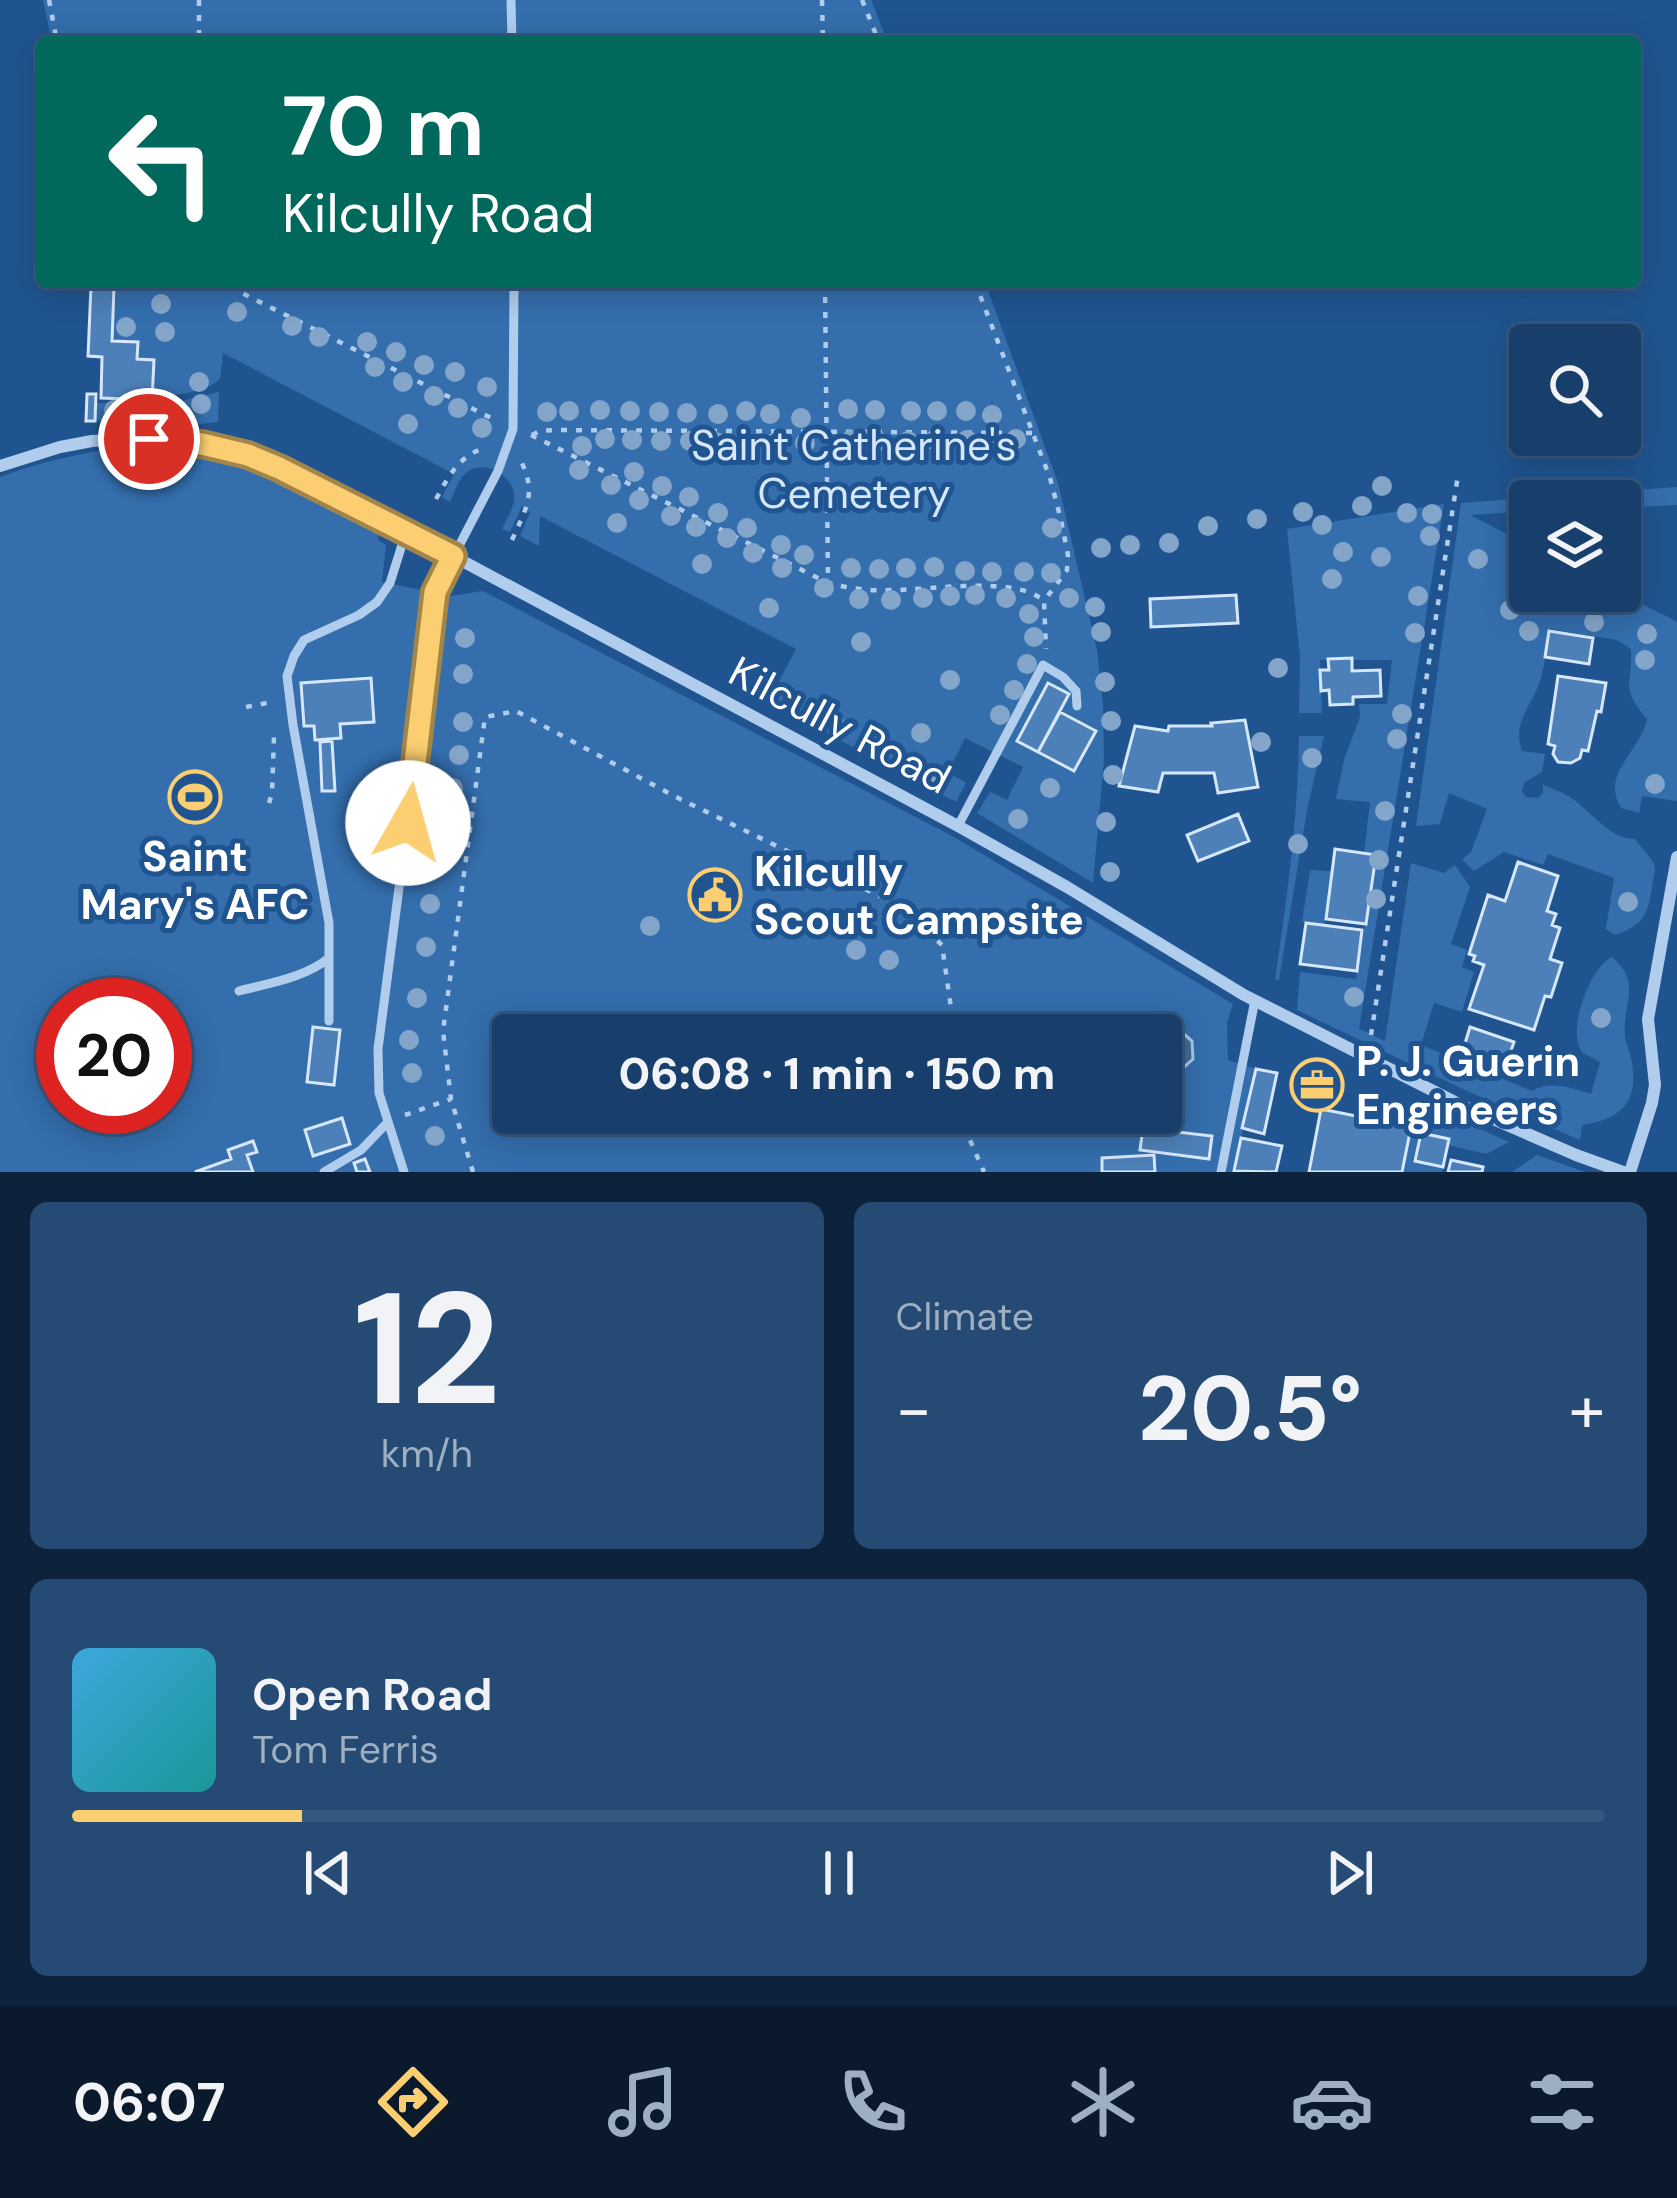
<!DOCTYPE html>
<meta charset="utf-8">
<style>
:root{--surface:#183f6c;--page:#254a74;--text:#f1f3f6;--muted:#9fafc2;--line:#36587f;--accent:#face71}
body{margin:0;font-family:"DM Sans",sans-serif;background:var(--page);color:var(--text);height:100vh;display:flex;flex-direction:column;font-size:45px;white-space:nowrap}
*{box-sizing:border-box;margin:0}
p{font-size:39px;color:var(--muted)}
.icon{flex:none;width:66px;height:66px;fill:none;stroke:currentColor;stroke-width:2;stroke-linecap:round;stroke-linejoin:round}
.map{position:relative;height:1172px;overflow:hidden}
.sheet{display:flex;flex-direction:column;gap:30px;padding:30px;background:#0d233b;flex:1}
.sheet>*{flex:none}
.top-card{position:absolute;left:36px;top:36px;width:1605px;height:252px;border-radius:12px;box-shadow:0 6px 30px #0003,0 0 0 3px var(--line);background:#00695c;color:#fff;overflow:hidden}
.buttons{position:absolute;left:1509px;top:324px;display:grid;gap:24px}
.buttons a{display:grid;place-items:center;width:132px;height:132px;border-radius:12px;background:var(--surface);box-shadow:0 6px 30px #0003,0 0 0 3px var(--line);font-size:60px}
.speed{position:absolute;left:36px;top:978px;display:flex;gap:24px;font-size:60px;font-weight:700;text-align:center}
.speed>*{display:grid;place-content:center;width:156px;height:156px;border-radius:50%;background:var(--surface);box-shadow:0 6px 30px #0003,0 0 0 3px var(--line);line-height:1}
.speed .limit{border:18px solid #d22;background:#fff;color:#111}
.pin{position:absolute;display:grid;place-items:center;width:102px;height:102px;color:#fff;margin:-51px;border:6px solid #fff;border-radius:50%;box-shadow:0 3px 12px #0007}
.me{position:absolute;width:132px;margin:-66px;rotate:7deg;stroke-linejoin:round;filter:drop-shadow(0 0 9px #0008)}
.turn{display:flex;align-items:center;gap:42px;height:252px;padding:0 48px;font-size:54px}
.turn .icon{width:156px;height:156px;stroke-width:2.5}
.turn b{display:block;font-size:84px;line-height:102px}
.big{font-size:90px;font-weight:800;line-height:1.1}
.sheet .widget{flex:1;display:flex;flex-direction:column;justify-content:center;gap:18px;min-width:0;padding:0 42px;border-radius:18px;background:var(--page)}
.sheet .dial{align-items:center;gap:0}
.dial b{font-size:156px;line-height:1}
.song{display:flex;align-items:center;gap:36px}
.cover{width:144px;height:144px;border-radius:18px;background:linear-gradient(135deg,hsl(200 70% 55%),hsl(180 70% 35%))}
.played{height:12px;border-radius:6px;background:linear-gradient(90deg,var(--accent) 15%,var(--line) 15%)}
.keys{display:flex;justify-content:space-around;direction:ltr}
.heat{display:flex;justify-content:space-between;align-items:center;font-size:66px;direction:ltr}
.sheet .tiles{flex:1;display:grid;gap:30px;grid-template-columns:1fr 1fr}
.widget:last-child{grid-column:span 2}
.trip{position:absolute;left:492px;top:1014px;width:690px;height:120px;border-radius:12px;background:var(--surface);box-shadow:0 6px 30px #0003,0 0 0 3px var(--line);font-weight:800;line-height:120px;text-align:center}
.tabs{display:flex;height:192px;justify-content:space-around;align-items:center;background:#0a192b;color:var(--muted)}
.tabs .icon{width:84px;height:84px}
.tabs .active{color:var(--accent)}
.tabs b{font-size:54px;color:var(--text)}
.map>svg:first-child{display:block}
.green{fill:#346ead;fill-rule:evenodd}
.water{fill:#446a94;stroke:#a4c8ee;stroke-width:3}
.building{fill:#4d80b8;stroke:#d6e7f9;stroke-width:3}
.lines{fill:none;stroke-linecap:round;stroke-linejoin:round}
.path{stroke:#b0cded;stroke-width:4.5;stroke-dasharray:6 9;stroke-linecap:butt}
.service{stroke:#b0cded;stroke-width:9}
.minor{stroke:#b0cded;stroke-width:12}
.tree{fill:#84a5ca}
.route-casing{stroke:#a28649;stroke-width:30}
.route{stroke:#face71;stroke-width:21}
.labels{text-anchor:middle;dominant-baseline:central;stroke-width:10;stroke-linejoin:round;paint-order:stroke}
.park-label{font-size:42px;fill:#d6e7f9;stroke:#205490}
.street-label{font-size:42px;fill:#fff;stroke:#205490}
.poi-label{font-size:42px;font-weight:bold;fill:#fff;stroke:#205490;text-anchor:start}
</style>
<div class="map">
<svg width="1677" height="1172" viewBox="0 0 1677 1172">
<rect width="100%" height="100%" fill="#205490"/>
<!-- green -->
<path class="green" d="M43 0H871L888 42H52Z
M91 282H985L1058 483 1097 650 1103 704 1104 760 1093 883 977 813 990 792 1007 800 1023 767 965 738 948 772 966 783 956 802 768 702 796 649 540 516 539 546 520 536 530 512 522 506 510 532 502 529C506 520 513 509 514 500 517 475 481 456 464 475 457 482 454 494 450 502L442 497 454 474 223 353 220 379C202 394 175 395 152 396L153 360 137 359 112 341 114 287 91 286Z
M219 392 218 422 193 425 95 421V403L177 402Z
M146 445 196 450 250 465 379 530 378 540 386 545 382 582 451 596 483 591 954 837 1233 1004 1227 1023 1228 1060 1256 1069 1234 1172H0V477C48 459 95 450 146 445ZM63 1005H165V1107H63ZM513 1035H1161V1113H513Z
M1677 487V505L1620 508V501H1530V511L1470 515 1530 546V591H1617L1677 622V801L1642 796 1639 813 1621 808C1600 773 1640 753 1647 719 1619 685 1633 688 1631 649L1617 640 1550 629C1547 645 1545 662 1541 678 1534 704 1511 722 1522 751L1545 754 1542 772 1524 783 1522 791 1526 797 1538 798 1543 793V785C1552 789 1562 792 1570 797 1591 811 1609 839 1635 839L1654 863 1655 870C1648 905 1653 922 1615 935L1606 929 1614 878 1548 854 1543 865 1504 852 1474 871 1462 859 1471 852 1487 809 1449 793 1440 824 1416 826 1461 503Z
M1444 504 1359 1029 1385 1041 1411 863 1444 873 1455 865 1470 887 1451 944 1467 950 1462 967 1474 972 1462 1012 1434 1003 1421 1045 1532 1091C1551 1080 1571 1088 1591 1094L1600 1062C1598 1061 1585 1054 1583 1053 1565 1033 1590 967 1612 957 1643 984 1622 1003 1625 1036 1626 1045 1631 1054 1632 1063 1639 1103 1619 1120 1582 1125L1580 1140 1467 1091 1297 1010 1300 972 1356 979 1376 856 1364 853 1370 802 1336 799 1344 760 1360 717 1359 704H1387L1392 660H1320L1322 713H1299L1300 657 1287 529Z
M1299 736H1324L1307 810 1279 980 1275 979C1287 899 1298 818 1299 736Z
M1310 870 1332 871 1324 925 1302 922Z
M1416 1100 1509 1142 1486 1154 1448 1145 1415 1161 1443 1167 1442 1172H1402Z
M1537 1155 1585 1172H1512Z"/>
<!-- water -->
<path class="water" d="M1176 1027 1192 1041 1193 1059 1175 1075H1161L1160 1035Z"/>
<!-- building -->
<path class="building" d="M91 286 114 287 112 341 138 342 137 359 154 360 152 400 101 398 102 357 88 356Z
M87 394H96L95 421H86Z
M1236 595 1238 623 1151 627 1150 599Z
M1549 631 1593 638 1589 664 1545 657Z
M1352 658V671L1380 670 1381 696 1353 697V704L1330 705 1329 690 1321 691 1320 670H1329L1328 659Z
M1558 676 1606 683 1601 712 1597 711 1588 751 1582 750 1580 758 1571 763 1558 762 1553 754 1555 746 1548 744Z
M371 678 374 722 340 724 341 738 315 740 314 726H304L301 683Z
M1048 683 1069 694 1038 752 1017 741Z
M1060 712 1096 731 1074 771 1038 752Z
M1245 720 1258 787 1218 793 1214 773H1163L1158 792 1119 786 1135 726 1168 731 1169 726H1212L1211 723Z
M332 741 335 791H322L320 742Z
M1238 814 1249 841 1198 861 1187 835Z
M1335 849 1376 855 1366 924 1326 919Z
M1518 862 1558 876 1547 911 1556 914 1552 925 1560 928 1550 959 1562 963 1551 997 1545 996 1534 1030 1469 1009 1484 965 1473 961 1475 956 1469 954 1488 895 1505 901Z
M1306 923 1362 930 1357 971 1300 964Z
M313 1027 340 1030 334 1085 307 1082Z
M1470 1027 1514 1042 1503 1074 1460 1060Z
M1256 1069 1277 1073 1264 1134 1242 1128Z
M1321 1109 1411 1127 1402 1172H1309Z
M342 1118 350 1144 313 1156 305 1130Z
M1143 1128 1212 1136 1209 1159 1140 1150Z
M1421 1133 1449 1139 1443 1167 1415 1161Z
M1241 1138 1282 1146 1276 1172 1234 1171Z
M253 1141 257 1152 247 1155 253 1172H195L231 1159 228 1150Z
M1154 1155 1155 1172H1102V1158Z
M365 1159 370 1172H357L354 1163Z
M1451 1160 1483 1167 1482 1172H1448Z"/>
<g class="lines">
<!-- path -->
<path class="path" d="M49 0 57 42
M199 0V42
M822 0 823 42
M862 0 879 42
M235 282 240 292 493 419
M825 282 828 582
M975 282 1050 478 1061 520 1068 555 1067 570 1044 601 1046 649
M531 435 828 583C850 589 871 591 894 590 932 590 1016 575 1044 601
M532 435 540 431 555 430 1033 433
M436 499C449 476 458 457 484 448
M512 540C526 508 537 494 521 461
M246 707 272 702
M269 803 272 793 274 737
M1371 1035 1458 475
M958 1113 984 1172
M405 1115 451 1099
M473 1172 451 1099 443 1031 485 717 516 711 674 796 900 906 942 945 951 1008 946 1035"/>
<!-- service -->
<path class="service" d="M511 0 512 42
M958 826 1043 665 1063 677 1076 691 1077 706
M239 991C270 983 304 978 329 958
M329 1021V923L293 725 287 676 294 656 304 640 359 615 377 602 390 583 406 532
M324 1172 361 1150 388 1122
M404 1172 379 1093 378 1049 425 688 435 592 498 471 513 429 514 282
M1221 1172 1255 1000"/>
<!-- minor -->
<path class="minor" d="M0 466 60 447 92 441 149 438 222 447 279 468 453 556 958 826 1067 887 1244 995 1461 1105 1576 1155 1623 1172
M1630 1172 1652 1103 1655 1085 1648 1019 1677 857"/>
</g>
<!-- trees -->
<g class="tree">
<circle cx="161" cy="304" r="10"/>
<circle cx="237" cy="312" r="10"/>
<circle cx="292" cy="326" r="10"/>
<circle cx="126" cy="327" r="10"/>
<circle cx="165" cy="332" r="10"/>
<circle cx="319" cy="337" r="10"/>
<circle cx="367" cy="342" r="10"/>
<circle cx="396" cy="352" r="10"/>
<circle cx="424" cy="365" r="10"/>
<circle cx="375" cy="367" r="10"/>
<circle cx="455" cy="372" r="10"/>
<circle cx="199" cy="382" r="10"/>
<circle cx="403" cy="382" r="10"/>
<circle cx="487" cy="387" r="10"/>
<circle cx="434" cy="396" r="10"/>
<circle cx="201" cy="404" r="10"/>
<circle cx="458" cy="408" r="10"/>
<circle cx="848" cy="409" r="10"/>
<circle cx="114" cy="410" r="10"/>
<circle cx="600" cy="410" r="10"/>
<circle cx="875" cy="410" r="10"/>
<circle cx="569" cy="411" r="10"/>
<circle cx="630" cy="411" r="10"/>
<circle cx="746" cy="411" r="10"/>
<circle cx="911" cy="411" r="10"/>
<circle cx="937" cy="411" r="10"/>
<circle cx="966" cy="411" r="10"/>
<circle cx="547" cy="412" r="10"/>
<circle cx="659" cy="412" r="10"/>
<circle cx="687" cy="413" r="10"/>
<circle cx="718" cy="414" r="10"/>
<circle cx="770" cy="414" r="10"/>
<circle cx="151" cy="415" r="10"/>
<circle cx="174" cy="415" r="10"/>
<circle cx="992" cy="415" r="10"/>
<circle cx="801" cy="418" r="10"/>
<circle cx="408" cy="424" r="10"/>
<circle cx="482" cy="428" r="10"/>
<circle cx="605" cy="439" r="10"/>
<circle cx="1016" cy="439" r="10"/>
<circle cx="632" cy="440" r="10"/>
<circle cx="851" cy="440" r="10"/>
<circle cx="934" cy="440" r="10"/>
<circle cx="967" cy="440" r="10"/>
<circle cx="992" cy="440" r="10"/>
<circle cx="661" cy="441" r="10"/>
<circle cx="690" cy="441" r="10"/>
<circle cx="878" cy="441" r="10"/>
<circle cx="908" cy="441" r="10"/>
<circle cx="716" cy="442" r="10"/>
<circle cx="748" cy="443" r="10"/>
<circle cx="774" cy="443" r="10"/>
<circle cx="805" cy="443" r="10"/>
<circle cx="582" cy="446" r="10"/>
<circle cx="579" cy="470" r="10"/>
<circle cx="634" cy="472" r="10"/>
<circle cx="611" cy="485" r="10"/>
<circle cx="662" cy="486" r="10"/>
<circle cx="1382" cy="486" r="10"/>
<circle cx="689" cy="497" r="10"/>
<circle cx="639" cy="500" r="10"/>
<circle cx="1362" cy="506" r="10"/>
<circle cx="1303" cy="512" r="10"/>
<circle cx="718" cy="513" r="10"/>
<circle cx="1407" cy="513" r="10"/>
<circle cx="1432" cy="514" r="10"/>
<circle cx="671" cy="516" r="10"/>
<circle cx="1257" cy="519" r="10"/>
<circle cx="617" cy="523" r="10"/>
<circle cx="1322" cy="525" r="10"/>
<circle cx="1208" cy="526" r="10"/>
<circle cx="696" cy="527" r="10"/>
<circle cx="747" cy="528" r="10"/>
<circle cx="1052" cy="528" r="10"/>
<circle cx="1430" cy="536" r="10"/>
<circle cx="727" cy="538" r="10"/>
<circle cx="1169" cy="543" r="10"/>
<circle cx="781" cy="545" r="10"/>
<circle cx="1130" cy="545" r="10"/>
<circle cx="1101" cy="548" r="10"/>
<circle cx="1343" cy="552" r="10"/>
<circle cx="753" cy="553" r="10"/>
<circle cx="804" cy="555" r="10"/>
<circle cx="1381" cy="557" r="10"/>
<circle cx="1478" cy="559" r="10"/>
<circle cx="702" cy="564" r="10"/>
<circle cx="934" cy="567" r="10"/>
<circle cx="782" cy="568" r="10"/>
<circle cx="851" cy="568" r="10"/>
<circle cx="906" cy="568" r="10"/>
<circle cx="879" cy="569" r="10"/>
<circle cx="965" cy="571" r="10"/>
<circle cx="992" cy="572" r="10"/>
<circle cx="1024" cy="572" r="10"/>
<circle cx="1051" cy="573" r="10"/>
<circle cx="1332" cy="579" r="10"/>
<circle cx="824" cy="588" r="10"/>
<circle cx="975" cy="595" r="10"/>
<circle cx="950" cy="596" r="10"/>
<circle cx="1418" cy="596" r="10"/>
<circle cx="923" cy="598" r="10"/>
<circle cx="1006" cy="598" r="10"/>
<circle cx="1069" cy="598" r="10"/>
<circle cx="859" cy="599" r="10"/>
<circle cx="891" cy="600" r="10"/>
<circle cx="1095" cy="607" r="10"/>
<circle cx="769" cy="608" r="10"/>
<circle cx="1510" cy="610" r="10"/>
<circle cx="1029" cy="614" r="10"/>
<circle cx="1594" cy="622" r="10"/>
<circle cx="1529" cy="631" r="10"/>
<circle cx="1101" cy="632" r="10"/>
<circle cx="1415" cy="633" r="10"/>
<circle cx="1647" cy="634" r="10"/>
<circle cx="1034" cy="637" r="10"/>
<circle cx="465" cy="638" r="10"/>
<circle cx="861" cy="642" r="10"/>
<circle cx="1645" cy="660" r="10"/>
<circle cx="1027" cy="664" r="10"/>
<circle cx="1278" cy="668" r="10"/>
<circle cx="463" cy="674" r="10"/>
<circle cx="950" cy="680" r="10"/>
<circle cx="1105" cy="682" r="10"/>
<circle cx="1014" cy="690" r="10"/>
<circle cx="792" cy="702" r="10"/>
<circle cx="1402" cy="714" r="10"/>
<circle cx="1000" cy="715" r="10"/>
<circle cx="1111" cy="721" r="10"/>
<circle cx="463" cy="722" r="10"/>
<circle cx="834" cy="723" r="10"/>
<circle cx="921" cy="733" r="10"/>
<circle cx="1397" cy="739" r="10"/>
<circle cx="1261" cy="742" r="10"/>
<circle cx="877" cy="747" r="10"/>
<circle cx="459" cy="755" r="10"/>
<circle cx="1312" cy="758" r="10"/>
<circle cx="1113" cy="775" r="10"/>
<circle cx="933" cy="776" r="10"/>
<circle cx="1655" cy="784" r="10"/>
<circle cx="453" cy="788" r="10"/>
<circle cx="1050" cy="788" r="10"/>
<circle cx="1385" cy="811" r="10"/>
<circle cx="1018" cy="819" r="10"/>
<circle cx="1106" cy="822" r="10"/>
<circle cx="438" cy="824" r="10"/>
<circle cx="1298" cy="844" r="10"/>
<circle cx="1379" cy="860" r="10"/>
<circle cx="435" cy="863" r="10"/>
<circle cx="1110" cy="872" r="10"/>
<circle cx="1376" cy="899" r="10"/>
<circle cx="1628" cy="902" r="10"/>
<circle cx="430" cy="904" r="10"/>
<circle cx="650" cy="926" r="10"/>
<circle cx="426" cy="947" r="10"/>
<circle cx="856" cy="950" r="10"/>
<circle cx="889" cy="960" r="10"/>
<circle cx="1354" cy="997" r="10"/>
<circle cx="417" cy="998" r="10"/>
<circle cx="1601" cy="1018" r="10"/>
<circle cx="409" cy="1040" r="10"/>
<circle cx="412" cy="1073" r="10"/>
<circle cx="728" cy="1126" r="10"/>
<circle cx="435" cy="1136" r="10"/>
</g>
<g class="lines">
<!-- route casing -->
<g class="route-casing">
<path id="route" d="M149 439 202 444 248 455 279 468 453 556 435 592 408 823"/>
</g>
<!-- route -->
<use href="#route" class="route"/>
</g>
<!-- icons -->
<defs>
<g id="stadium-ring" transform="scale(2.7)"><circle r="9.5" fill="#205490" stroke="#face71" stroke-width="1.5"/><path d="M0-5a6.5 5 0 1 0 0 10a6.5 5 0 1 0 0-10ZM-3.5-1.8h7v3.6h-7Z" fill="#face71"/></g>
<g id="civic-ring" transform="scale(2.7)"><circle r="9.5" fill="#205490" stroke="#face71" stroke-width="1.5"/><path d="M-.6-6.5H3V-4.5H.6V-3L4-1V1h2V6H-6V1h2V-1L-.6-3ZM-1.2 2.5V6h2.4V2.5Z" fill="#face71"/></g>
<g id="office-ring" transform="scale(2.7)"><circle r="9.5" fill="#205490" stroke="#face71" stroke-width="1.5"/><path d="M-6-3h4V-5.5h4V-3h4V5H-6ZM-1-4.5V-3h2v-1.5ZM-6 0V1H6V0Z" fill="#face71"/></g>
</defs>
<g fill-rule="evenodd">
<use href="#stadium-ring" x="195" y="797"/>
<use href="#civic-ring" x="715" y="895"/>
<use href="#office-ring" x="1317" y="1085"/>
</g>
<g class="labels">
<!-- park labels -->
<g class="park-label">
<text x="854" y="445">Saint Catherine's<tspan x="854" dy="48">Cemetery</tspan></text>
</g>
<!-- street labels -->
<g class="street-label">
<text transform="translate(840 725) rotate(28)">Kilcully Road</text>
</g>
<!-- poi labels -->
<g class="poi-label">
<text x="195" y="856" text-anchor="middle">Saint<tspan x="195" dy="48">Mary's AFC</tspan></text>
<text x="754" y="871">Kilcully<tspan x="754" dy="48">Scout Campsite</tspan></text>
<text x="1356" y="1061">P. J. Guerin<tspan x="1356" dy="48">Engineers</tspan></text>
</g>
</g>
</svg>
<div class="buttons">
<a><svg class="icon" aria-label="search" viewBox="0 0 24 24"><circle cx="10" cy="10" r="6"/><path d="M15 15l6 6"/></svg></a>
<a><svg class="icon" aria-label="layers" viewBox="0 0 24 24"><path d="M12 4l9 5-9 5-9-5zM3 14l9 5 9-5"/></svg></a>
</div>
<div class="speed"><div class="limit">20</div></div>
<div class="pin" style="left:149px;top:439px;background:#d93025"><svg class="icon" aria-label="arrive" viewBox="0 0 24 24"><path d="M6 21V4h12l-3 4 3 4H6"/></svg></div>
<svg class="me" style="left:408px;top:823px" viewBox="-20 -20 40 40"><circle r="19" fill="#fff"/><path d="M0-13L10 11 0 6-10 11z" fill="#face71"/></svg>
<div class="trip">06:08 · 1 min · 150 m</div>
<div class="top-card">
<div class="turn"><svg class="icon" aria-label="left" viewBox="0 0 24 24"><path d="M17 20v-9H6M10 6l-5 5 5 5"/></svg><div><b>70 m</b>Kilcully Road</div></div>
</div>
</div>
<section class="sheet">
<div class="tiles">
<div class="widget dial"><b>12</b><p>km/h</p></div>
<div class="widget"><p>Climate</p>
<div class="heat"><a>−</a><b class="big">20.5°</b><a>+</a></div>
</div>
<div class="widget">
<div class="song"><i class="cover"></i><div><b>Open Road</b><p>Tom Ferris</p></div></div>
<div class="played"></div>
<div class="keys"><svg class="icon" aria-label="previous" viewBox="0 0 24 24"><path d="M18 5L8 12l10 7zM5 5v14"/></svg><svg class="icon" aria-label="pause" viewBox="0 0 24 24"><path d="M8 5v14M16 5v14"/></svg><svg class="icon" aria-label="next" viewBox="0 0 24 24"><path d="M6 5l10 7-10 7zM19 5v14"/></svg></div>
</div>
</div>
</section>
<nav class="tabs">
<b>06:07</b>
<svg class="icon active" aria-label="directions" viewBox="0 0 24 24"><path d="M12 3l9 9-9 9-9-9zM9 14v-3h6M13 9l2 2-2 2"/></svg>
<svg class="icon" aria-label="music" viewBox="0 0 24 24"><path d="M9 18V5l10-2v13"/><circle cx="6" cy="18" r="3"/><circle cx="16" cy="16" r="3"/></svg>
<svg class="icon" aria-label="phone" viewBox="0 0 24 24"><path d="M5 4h4l2 5-3 2q2 4 5 5l2-3 5 2v4C11 20 4 13 5 4z"/></svg>
<svg class="icon" aria-label="climate" viewBox="0 0 24 24"><path d="M12 3v18M4 7l16 10M4 17L20 7"/></svg>
<svg class="icon" aria-label="car" viewBox="0 0 24 24"><path d="M5 17H2v-5l4-1 3-4h7l3 4 3 1v5h-3M9 17h6M6 11h13"/><circle cx="7" cy="17" r="2"/><circle cx="17" cy="17" r="2"/></svg>
<svg class="icon" aria-label="filters" viewBox="0 0 24 24"><path d="M4 7h16M4 17h16"/><circle cx="9" cy="7" r="2"/><circle cx="15" cy="17" r="2"/></svg>
</nav>
